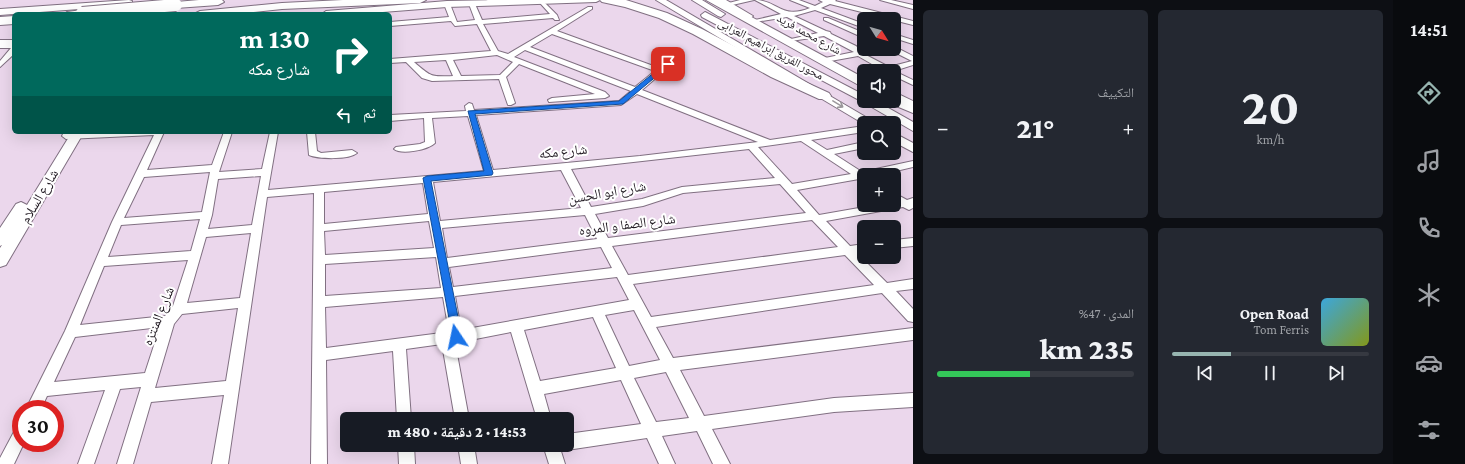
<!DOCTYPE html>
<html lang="ar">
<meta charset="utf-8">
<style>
:root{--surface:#171b24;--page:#242831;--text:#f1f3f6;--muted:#9ea1a6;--line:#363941;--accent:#97b5b0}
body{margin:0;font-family:"Crimson Pro","Noto Naskh Arabic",serif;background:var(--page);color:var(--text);direction:rtl;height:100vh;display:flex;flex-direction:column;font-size:15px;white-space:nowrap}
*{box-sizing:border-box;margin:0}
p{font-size:13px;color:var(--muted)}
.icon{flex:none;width:22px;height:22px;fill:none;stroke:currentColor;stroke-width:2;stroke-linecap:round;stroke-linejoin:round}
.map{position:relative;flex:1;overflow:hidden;direction:ltr}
.side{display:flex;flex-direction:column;gap:10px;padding:10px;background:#0d0f14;width:480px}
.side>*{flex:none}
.guide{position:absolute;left:12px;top:12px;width:380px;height:122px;border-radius:6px;box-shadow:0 4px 16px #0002;direction:rtl;background:#00695c;color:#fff;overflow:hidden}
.needle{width:26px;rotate:127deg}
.controls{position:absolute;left:857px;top:12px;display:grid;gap:8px}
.controls a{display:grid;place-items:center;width:44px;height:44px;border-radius:6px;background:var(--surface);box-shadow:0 4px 16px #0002;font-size:20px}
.speed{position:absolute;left:12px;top:400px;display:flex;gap:8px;font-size:20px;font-weight:700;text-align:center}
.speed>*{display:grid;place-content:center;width:52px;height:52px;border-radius:50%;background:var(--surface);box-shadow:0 4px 16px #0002;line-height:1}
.speed .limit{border:6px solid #d22;background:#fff;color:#111}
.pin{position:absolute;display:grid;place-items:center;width:34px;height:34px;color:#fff;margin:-17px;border-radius:8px;box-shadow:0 2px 6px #0006}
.me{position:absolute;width:44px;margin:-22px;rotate:349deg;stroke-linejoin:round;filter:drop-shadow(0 0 3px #0008)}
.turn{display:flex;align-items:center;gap:14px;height:84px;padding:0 16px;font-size:18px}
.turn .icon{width:52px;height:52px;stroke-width:2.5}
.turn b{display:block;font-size:28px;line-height:34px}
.then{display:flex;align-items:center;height:38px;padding:0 16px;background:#0003;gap:8px;font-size:15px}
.big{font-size:30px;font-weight:800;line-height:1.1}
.side .widget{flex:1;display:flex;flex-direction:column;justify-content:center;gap:6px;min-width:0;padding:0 14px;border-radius:6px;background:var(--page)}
.side .dial{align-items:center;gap:0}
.dial b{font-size:52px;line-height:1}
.song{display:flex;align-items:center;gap:12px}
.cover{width:48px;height:48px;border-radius:6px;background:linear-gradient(135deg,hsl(200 70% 55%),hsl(70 70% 35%))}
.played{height:4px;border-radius:2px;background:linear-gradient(90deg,var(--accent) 30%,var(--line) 30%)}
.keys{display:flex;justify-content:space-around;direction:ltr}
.heat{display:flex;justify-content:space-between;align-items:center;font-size:22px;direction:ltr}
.charge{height:6px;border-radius:3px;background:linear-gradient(90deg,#34c759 47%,var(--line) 0)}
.side .tiles{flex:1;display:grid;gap:10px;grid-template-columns:repeat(2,1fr)}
.trip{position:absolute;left:340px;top:412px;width:234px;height:40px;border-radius:6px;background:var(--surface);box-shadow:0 4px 16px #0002;font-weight:800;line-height:40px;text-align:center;direction:rtl}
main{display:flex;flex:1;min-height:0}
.tabs{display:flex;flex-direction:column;width:72px;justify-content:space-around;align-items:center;background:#090b0e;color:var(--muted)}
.tabs .icon{width:28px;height:28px}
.tabs .selected{color:var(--accent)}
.tabs b{font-size:18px;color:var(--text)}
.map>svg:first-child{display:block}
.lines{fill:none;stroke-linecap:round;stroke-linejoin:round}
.street-casing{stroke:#817082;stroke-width:2}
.secondary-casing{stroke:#817082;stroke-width:2}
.highway-casing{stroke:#817082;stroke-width:2}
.street{fill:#fff;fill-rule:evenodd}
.secondary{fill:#fff;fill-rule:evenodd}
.highway{fill:#fff;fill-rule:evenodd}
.highway-bridge-casing{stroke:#817082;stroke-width:14;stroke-linecap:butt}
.highway-bridge{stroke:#fff;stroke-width:12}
.oneway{stroke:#9c989c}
.route{fill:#1a73e8;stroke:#114b97}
.labels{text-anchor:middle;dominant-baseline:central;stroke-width:4;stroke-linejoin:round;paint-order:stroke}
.far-street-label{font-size:12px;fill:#221b23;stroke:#fff}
.street-label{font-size:14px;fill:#221b23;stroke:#fff}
</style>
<main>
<nav class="tabs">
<b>14:51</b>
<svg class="icon selected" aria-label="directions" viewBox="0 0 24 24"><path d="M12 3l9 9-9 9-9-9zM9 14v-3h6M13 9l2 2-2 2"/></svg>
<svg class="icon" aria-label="music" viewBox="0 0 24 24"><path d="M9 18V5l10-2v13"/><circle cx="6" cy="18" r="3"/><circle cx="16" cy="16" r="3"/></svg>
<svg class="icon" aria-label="phone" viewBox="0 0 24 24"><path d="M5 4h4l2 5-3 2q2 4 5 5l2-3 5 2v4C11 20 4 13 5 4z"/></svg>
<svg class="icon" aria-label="climate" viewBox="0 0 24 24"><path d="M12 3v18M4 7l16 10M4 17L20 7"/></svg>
<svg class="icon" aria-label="car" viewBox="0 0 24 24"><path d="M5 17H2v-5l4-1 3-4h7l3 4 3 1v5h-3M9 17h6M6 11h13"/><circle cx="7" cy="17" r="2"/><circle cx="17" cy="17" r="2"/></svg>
<svg class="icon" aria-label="filters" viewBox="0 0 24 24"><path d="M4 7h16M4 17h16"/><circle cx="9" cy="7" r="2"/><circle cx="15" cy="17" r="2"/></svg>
</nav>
<section class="side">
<div class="tiles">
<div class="widget dial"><b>20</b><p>km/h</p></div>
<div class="widget"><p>التكييف</p>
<div class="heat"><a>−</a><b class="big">21°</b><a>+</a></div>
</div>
<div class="widget">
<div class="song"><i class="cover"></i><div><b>Open Road</b><p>Tom Ferris</p></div></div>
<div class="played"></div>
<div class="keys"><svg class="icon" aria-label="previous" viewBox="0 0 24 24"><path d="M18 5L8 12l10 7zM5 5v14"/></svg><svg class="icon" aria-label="pause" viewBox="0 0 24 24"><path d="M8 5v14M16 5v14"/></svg><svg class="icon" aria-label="next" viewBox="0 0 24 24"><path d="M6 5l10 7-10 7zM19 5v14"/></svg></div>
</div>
<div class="widget"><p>المدى · 47%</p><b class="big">235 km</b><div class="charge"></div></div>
</div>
</section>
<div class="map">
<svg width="913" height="464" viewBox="0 0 913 464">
<rect width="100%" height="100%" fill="#ebd7ec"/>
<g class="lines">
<!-- street casing -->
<g class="street-casing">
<path id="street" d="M740 0H754L728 6 725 4Z
M755 0C778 0 781 20 810 8L790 0H799L815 6 823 2 819 0H836L835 1 913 21V25L830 4 821 8 864 24V28L815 10 794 16 826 31 830 32 831 34 856 46 861 51 884 49 864 54 889 67 912 61 888 49 895 47 913 56V65L894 71 913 80V85L894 76V71H884L858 56 825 62V58L854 52 824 36 791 41V39L818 33 787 17 755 22V20L781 14Z
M880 0H891L913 5V9Z
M543 1 557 15 559 20H555L553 18 483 24 498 51 508 54 588 7H592V9L557 31 659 68 665 62H671L672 64 642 90 770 140 864 126V132L811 140 827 150 864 142V148L834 154 862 172 913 161V167L879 175H864L863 180 859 179 797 190 819 215 876 205H894V193L907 200 913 198V208L909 210 903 207 826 221 850 246 864 244V252L857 253 887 283 913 279V289L896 291 913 309V322L908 321 882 293 656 327 673 358 913 328V340L680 370 704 416 834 398 913 393V407L834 412 712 429 730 464H713L697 431 662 436 675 464H659L647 438 567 450 562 447 561 445H567V434L641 424 621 380 544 394 551 419H537L511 332 455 343 469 419H455L442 344 406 349 411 419H397L393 351 326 360 327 464H311L314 193 267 197 228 464H212L224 395 151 402 133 464H117L141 387 120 389 94 464H78L105 390 47 396 41 409H26L65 331 112 222 154 135 66 139 62 136 63 134 95 132H164L147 170 212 165 224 132H232L219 172 262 169 270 132H278L268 190 484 171 468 116 432 118 435 143C428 150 401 155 394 149L396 147 420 144 425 142 424 118 390 121V115L466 111 465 106 469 103 472 104 474 110 619 101 631 91 525 50 514 57 605 92 609 96 605 98 549 102 548 100 552 98 595 94 519 64 506 77 515 103 511 105H508L499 79 432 81 422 78 406 62 390 63V59L491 51 477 24 455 26 451 21 390 26V22L449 17 444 4 447 2 450 4 457 22 475 20 469 4 472 2 475 4 482 20 550 14 540 3ZM552 34 655 71 635 87 530 47ZM497 55 513 62 500 75 461 76 453 60ZM446 60 453 76C431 77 431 77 414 62ZM637 94 758 142 640 156 493 170 476 115 621 105ZM801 141 851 174 792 184 758 147ZM749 149 775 178 682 187 642 199 591 207 571 169ZM561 170 581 208 440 221 433 182ZM210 172 202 212 124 218 144 177ZM261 176 252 225 208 229 212 215 218 179ZM423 183 428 214 324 224V192ZM780 184 806 213 608 238 595 214 643 206 683 193ZM585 215 597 239 447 258 442 228ZM200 219 191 251 108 257 121 225ZM812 220 838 247 628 275 612 246ZM429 221 434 248 325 255 324 231ZM251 233 240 298 187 303 206 237ZM601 247 612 268 453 287 449 267ZM845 255 874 285 651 317 633 284ZM436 257 441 288 325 296V264ZM188 260 173 306 165 316 80 325 104 266ZM617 277 629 300 461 330 455 296ZM443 297 449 332 326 348 325 307ZM238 308 226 381 155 388 174 324 182 314ZM634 310 660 360 629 366 605 315ZM593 317 616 368 540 381 524 330ZM160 327 145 373 54 382 75 337ZM666 372 689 418 656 422 634 378Z
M824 18H828L864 33V38L824 20Z
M894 34 913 40V44L894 38Z
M11 48H14V54L0 67V61Z
M307 132H315L317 151 321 153 352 150 357 153C349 160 318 159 309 155Z
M913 238V246L894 248V240Z
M21 425V443H24L14 464H0V458L16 428Z
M398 445H414L415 464H399Z
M458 445H474L477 464H461Z
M543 445H559L565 464H549Z"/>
</g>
<!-- secondary casing -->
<g class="secondary-casing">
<path id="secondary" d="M129 0 132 1V5L0 15V9Z
M502 0H600L596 2 447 7 357 14H322L326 11 447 1Z
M656 0H666L876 123H864V124Z
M692 0H702L725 14 721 17 718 16Z
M716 0H726L753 16 749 19 746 18Z
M705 12 864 95V101H876L913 122V131L863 102 702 17 701 15Z
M894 92 913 101V108L894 99Z
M72 132H84L6 265 0 267V248L2 245 0 246V228L16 204 21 202 27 205Z
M894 133 913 143V152L894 142Z"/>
</g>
<!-- highway casing -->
<g class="highway-casing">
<path id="highway" d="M199 0H222L224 2 218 5 176 8 170 5 176 2Z
M343 0H426L420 3 282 9 235 14H194L200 11 282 3Z
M486 0H555L549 3H492Z
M600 0H626L667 13 702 29 781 71 829 93 831 96 829 99H819L771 77 693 34 659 18 625 7 602 2Z
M706 0H720L864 78V88Z
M82 10 86 11 87 14H65L67 12Z
M14 16V24L0 25V17Z
M0 40H14V48H0Z
M894 96 913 103V113L889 103 887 101H894Z"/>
</g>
<!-- street -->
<use href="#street" class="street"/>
<!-- secondary -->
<use href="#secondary" class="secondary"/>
<!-- highway -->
<use href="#highway" class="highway"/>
<!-- highway-bridge casing -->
<g class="highway-bridge-casing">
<path id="highway-bridge" d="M82 13 176 5"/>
</g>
<!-- highway-bridge -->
<use href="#highway-bridge" class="highway-bridge"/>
</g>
<!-- one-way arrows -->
<defs><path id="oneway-shaft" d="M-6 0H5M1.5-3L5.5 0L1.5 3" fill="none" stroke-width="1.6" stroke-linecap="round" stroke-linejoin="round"/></defs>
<use class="oneway" href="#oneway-shaft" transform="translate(838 104) rotate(31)"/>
<!-- route -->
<path class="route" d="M666 63 671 64 623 104 475 114 493 173 492 175 431 181 462 337 460 340H453L423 178 427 176 484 171 468 111 619 101Z"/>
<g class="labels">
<!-- far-street labels -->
<g class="far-street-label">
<text transform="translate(809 34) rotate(29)">شارع محمد فريد</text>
<text transform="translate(771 49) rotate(28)">محور الفريق إبراهيم العرابى</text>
</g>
<!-- street labels -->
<g class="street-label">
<text transform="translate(563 151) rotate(-6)">شارع مكه</text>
<text transform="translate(607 192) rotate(-10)">شارع ابو الحسن</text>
<text transform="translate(39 196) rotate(-59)">شارع السلام</text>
<text transform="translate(627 224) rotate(-7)">شارع الصفا و المروه</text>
<text transform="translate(158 316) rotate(-68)">شارع المنتزه</text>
</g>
</g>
</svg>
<div class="controls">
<a><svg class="needle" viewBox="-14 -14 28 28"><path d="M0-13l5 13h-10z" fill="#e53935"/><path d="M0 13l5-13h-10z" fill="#9ea1a6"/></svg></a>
<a><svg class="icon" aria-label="sound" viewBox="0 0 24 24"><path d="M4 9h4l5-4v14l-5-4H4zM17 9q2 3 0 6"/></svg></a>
<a><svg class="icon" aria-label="search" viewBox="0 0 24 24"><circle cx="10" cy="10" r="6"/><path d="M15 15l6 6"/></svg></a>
<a>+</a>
<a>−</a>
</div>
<div class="speed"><div class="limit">30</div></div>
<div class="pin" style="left:668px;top:64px;background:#d93025"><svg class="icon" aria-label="arrive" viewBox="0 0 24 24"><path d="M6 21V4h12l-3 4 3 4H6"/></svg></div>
<svg class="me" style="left:456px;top:337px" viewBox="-20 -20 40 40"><circle r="19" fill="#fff"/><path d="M0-13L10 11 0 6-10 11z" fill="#1a73e8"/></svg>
<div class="trip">14:53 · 2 دقيقة · 480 m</div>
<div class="guide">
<div class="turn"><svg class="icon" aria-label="right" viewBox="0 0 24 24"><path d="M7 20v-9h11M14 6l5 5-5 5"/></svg><div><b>130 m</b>شارع مكه</div></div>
<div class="then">ثم<svg class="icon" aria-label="left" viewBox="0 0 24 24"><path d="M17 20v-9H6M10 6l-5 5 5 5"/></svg></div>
</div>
</div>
</main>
